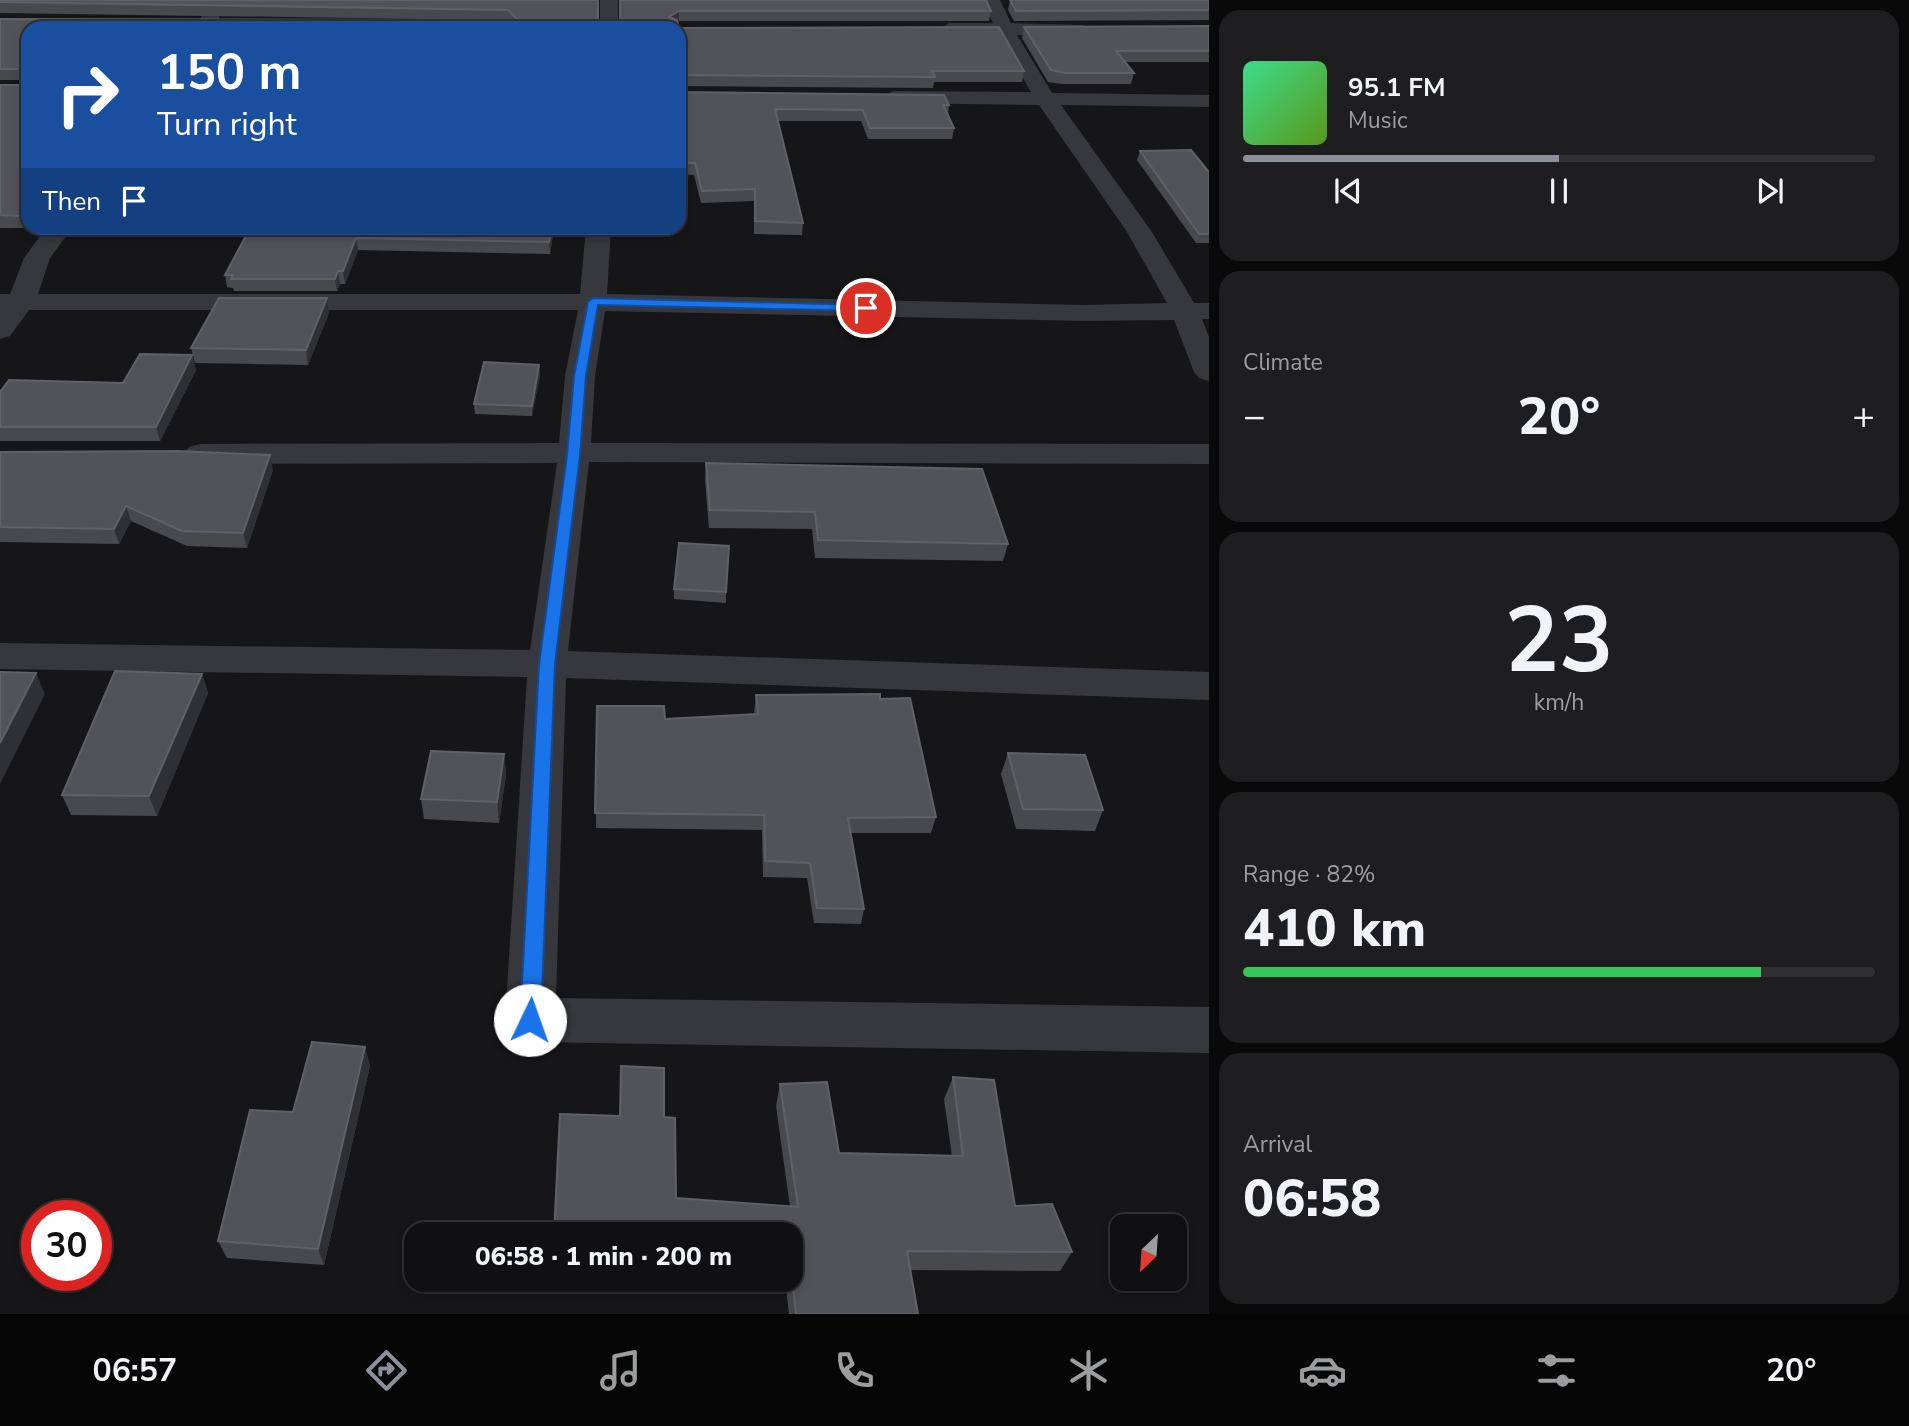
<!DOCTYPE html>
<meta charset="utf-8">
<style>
:root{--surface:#101012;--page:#1e1e20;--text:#f1f3f6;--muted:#9c9d9f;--line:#303032;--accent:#8c9099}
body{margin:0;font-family:"Nunito Sans",sans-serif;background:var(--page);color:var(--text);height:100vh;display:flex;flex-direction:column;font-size:26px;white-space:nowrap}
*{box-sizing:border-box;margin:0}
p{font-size:23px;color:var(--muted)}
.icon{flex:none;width:38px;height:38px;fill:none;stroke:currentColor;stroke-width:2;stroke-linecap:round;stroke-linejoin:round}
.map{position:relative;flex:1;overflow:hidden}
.details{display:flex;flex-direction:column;gap:10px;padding:10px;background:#09090a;width:700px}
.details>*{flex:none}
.banner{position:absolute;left:21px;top:21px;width:665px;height:214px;border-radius:21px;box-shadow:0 4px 10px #0003,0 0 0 2px var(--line);background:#1a4fa0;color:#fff;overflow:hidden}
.needle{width:46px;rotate:205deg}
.fabs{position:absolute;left:1110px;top:1214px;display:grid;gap:14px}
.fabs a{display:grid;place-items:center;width:77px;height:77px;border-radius:14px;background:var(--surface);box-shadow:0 4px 10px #0003,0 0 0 2px var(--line);font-size:35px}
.speed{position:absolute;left:21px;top:1200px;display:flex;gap:14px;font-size:35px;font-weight:700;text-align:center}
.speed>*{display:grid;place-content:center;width:91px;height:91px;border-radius:50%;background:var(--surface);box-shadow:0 4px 10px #0003,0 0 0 2px var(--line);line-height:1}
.speed .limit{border:10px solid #d22;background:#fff;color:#111}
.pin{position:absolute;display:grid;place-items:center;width:60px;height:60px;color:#fff;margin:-30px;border:4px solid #fff;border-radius:50%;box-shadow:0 2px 7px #0007}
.me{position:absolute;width:77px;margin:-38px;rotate:3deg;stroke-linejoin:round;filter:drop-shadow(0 0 5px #0008)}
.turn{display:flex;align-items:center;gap:24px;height:147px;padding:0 21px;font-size:32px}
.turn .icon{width:91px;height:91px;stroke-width:2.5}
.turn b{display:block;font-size:49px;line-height:60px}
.then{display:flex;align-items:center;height:66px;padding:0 21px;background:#0003;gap:14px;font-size:26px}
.big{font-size:52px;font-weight:800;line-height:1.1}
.details .widget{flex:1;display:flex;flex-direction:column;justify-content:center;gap:10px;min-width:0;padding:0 24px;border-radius:21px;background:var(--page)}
.details .dial{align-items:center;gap:0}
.dial b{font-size:91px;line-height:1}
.song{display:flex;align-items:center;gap:21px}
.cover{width:84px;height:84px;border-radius:10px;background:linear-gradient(135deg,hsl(150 70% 55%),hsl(90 70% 35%))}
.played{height:7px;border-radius:4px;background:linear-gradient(90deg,var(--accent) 50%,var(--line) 50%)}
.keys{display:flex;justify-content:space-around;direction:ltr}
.heat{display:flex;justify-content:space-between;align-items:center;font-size:38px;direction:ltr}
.charge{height:10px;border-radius:5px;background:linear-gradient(90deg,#34c759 82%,var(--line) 0)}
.trip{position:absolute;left:404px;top:1222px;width:399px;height:70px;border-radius:21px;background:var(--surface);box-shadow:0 4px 10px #0003,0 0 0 2px var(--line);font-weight:800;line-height:70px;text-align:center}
.menu{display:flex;height:112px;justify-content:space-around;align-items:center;background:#060607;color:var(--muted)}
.menu .icon{width:49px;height:49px}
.menu .selected{color:var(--accent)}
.menu b{font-size:32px;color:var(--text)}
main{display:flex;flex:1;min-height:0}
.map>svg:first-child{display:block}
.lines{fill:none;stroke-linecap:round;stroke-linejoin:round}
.minor{fill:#37383d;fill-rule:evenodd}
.wall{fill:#47494d}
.shaded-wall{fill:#2f3033}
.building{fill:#525359;stroke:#5f6168;stroke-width:2}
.route{fill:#1a73e8;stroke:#114b97;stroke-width:2}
</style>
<main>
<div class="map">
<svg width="1209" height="1314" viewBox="0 0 1209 1314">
<rect width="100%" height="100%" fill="#161618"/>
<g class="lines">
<!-- minor -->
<path class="minor" d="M211 0H229L213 28H195Z
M600 0H618V28H600Z
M982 0H1000L1011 23 1084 25 1086 29 1077 35H1017L1052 93 1209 95V107L1061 105 1152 232 1194 303H1209V319H1202L1209 337V381L1199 378 1194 372 1174 320 1084 321 605 311 595 376 591 443 1209 444V464L589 462 568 651 1209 672V700L566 678 556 998 1209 1007V1053L530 1042 512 1036 505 1020 527 677 0 669V643L530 650 557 463 200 464 189 461 184 454 189 447 200 444 559 443 565 376 578 310H29L10 336 0 339V294H10L24 258 46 228H72L50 258 38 294H580L586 228H611L607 294 1084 305 1167 303 1127 232 1039 105 893 103 882 97 893 91 1031 92 998 35H949L940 29 949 23H993Z"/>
</g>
<!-- wall -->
<path class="wall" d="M0 0H598V20H620V0L991 11 989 21H679L677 22 679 28 1024 71 1022 82H934L933 88 679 86V28H28V221L23 228H0V85H27V80H0V19L493 20 0 13Z
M1010 0H1209V20L1014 21 1008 10Z
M1209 26V62H1125L1134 73 1131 84H1062L1048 82 1022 38 1024 27Z
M679 88V92L949 105 948 115 954 128 952 139H868L861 121H777L803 223 802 235 754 234V201L701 203 694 175 679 174Z
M1140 151 1209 172V243H1196L1137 160Z
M138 228H554L550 254 358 250 345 284H340L337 291H234L233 288 227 287 225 275 248 232 138 230Z
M329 313 308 365 195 363 191 348Z
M192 355 196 370 160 441H0V392L123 383Z
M539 365 540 375 532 416 475 414 474 404Z
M0 452 273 470 247 548 187 546 131 521 119 544 0 542Z
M706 463 1008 544 1003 561 815 558 812 529 709 528 705 480Z
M674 589 726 592V603L674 599Z
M202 674 208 693 157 816 71 815 62 795Z
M756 695 880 699 936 817 931 833H851L864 909 861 924 814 923 807 878 763 877 762 830 596 828 597 706 665 719 754 714Z
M1008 753 1103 810 1095 831 1016 829 1001 774Z
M504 754 506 775 499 823 424 819 421 799Z
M365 1047 370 1066 324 1265 227 1258 218 1241 293 1112Z
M953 1077 1015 1206 1072 1252 1060 1271 911 1270 918 1314H789L785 1279H791V1234H554L664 1117 676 1198 790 1207 776 1106 780 1084 839 1153 952 1156 944 1099Z"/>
<!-- shaded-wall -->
<path class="shaded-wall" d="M679 11V21L668 27 669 17Z
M28 204V221L23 228 19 216Z
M552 228H554L550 254 549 242Z
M356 238 358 250 345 284 343 271Z
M338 271 340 284 337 291 335 279Z
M327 298 329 313 308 365 306 350Z
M192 355 196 370 160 441 156 427Z
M539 365 540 375 532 416V406Z
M270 455 273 470 247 548 243 533Z
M126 506 131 521 119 544 114 529Z
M36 673 45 694 0 784V743Z
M202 674 208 693 157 816 149 796Z
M504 754 506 775 499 823 497 802Z
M365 1047 370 1066 324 1265 318 1249Z"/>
<!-- building -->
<path class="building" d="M0 0H598V20H620V0H986L991 11H679L669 17 677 20 679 28 999 27 1024 71H932L935 77 679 75V28H28V204L19 216 0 215V85H27V69H0V19L518 20 508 10 0 2Z
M1010 0H1209V10L1016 11Z
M1209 26V51H1116L1134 73H1065L1051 70 1024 27Z
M679 88V92L944 95 949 105H943L954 128H870L863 110 775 109 803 223 755 221V189L702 191 695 163H679Z
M1191 150 1209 172V234H1199L1140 151Z
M250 228H552L549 242 356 238 343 271H338L335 279H231L233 275H225Z
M219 298H327L306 350 191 348Z
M140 354 192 355 156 427H0V392L9 380 123 383Z
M484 362 539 365 532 406 474 404Z
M177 451 270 455 243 533 182 531 126 506 114 529 0 527V452Z
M706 463 982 469 1008 544 818 540 815 512 710 510Z
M679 543 729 546 726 592 674 589Z
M115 671 202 674 149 796 62 795Z
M0 672 36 673 0 743Z
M880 694V699L910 698 936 817 848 818 864 909 817 908 810 863 765 861 764 815 595 813 597 706H664L665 719 758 714 756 695Z
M431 751 504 754 497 802 421 799Z
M1008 753 1085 755 1103 810 1023 809Z
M312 1042 365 1047 318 1249 218 1241 250 1110 293 1112Z
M621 1066 664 1068V1117L675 1118 676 1198 798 1207 780 1084 827 1082 839 1153 963 1156 953 1077 994 1080 1015 1206 1052 1204 1072 1252 907 1251 918 1314H796L791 1271V1234H554L560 1114 620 1116Z"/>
<!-- route -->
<path class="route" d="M593 298 866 305 872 308 866 311 598 305 586 376 580 455 555 664 541 1020 538 1027 530 1030 523 1027 520 1020 539 664 567 455 574 376 588 302Z"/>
</svg>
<div class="fabs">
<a><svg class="needle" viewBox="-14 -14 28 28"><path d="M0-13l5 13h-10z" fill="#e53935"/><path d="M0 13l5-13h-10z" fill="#9c9d9f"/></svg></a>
</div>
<div class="speed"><div class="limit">30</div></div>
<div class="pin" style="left:866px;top:308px;background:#d93025"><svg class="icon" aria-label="arrive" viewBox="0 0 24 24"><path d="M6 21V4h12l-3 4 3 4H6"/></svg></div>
<svg class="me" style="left:530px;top:1020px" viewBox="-20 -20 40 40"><circle r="19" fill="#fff"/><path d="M0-13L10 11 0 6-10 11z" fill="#1a73e8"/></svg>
<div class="trip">06:58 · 1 min · 200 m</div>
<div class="banner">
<div class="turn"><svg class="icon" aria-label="right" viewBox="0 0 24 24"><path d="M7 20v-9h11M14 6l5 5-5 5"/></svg><div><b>150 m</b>Turn right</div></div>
<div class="then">Then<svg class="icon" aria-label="arrive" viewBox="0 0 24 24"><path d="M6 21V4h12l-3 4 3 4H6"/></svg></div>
</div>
</div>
<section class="details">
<div class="widget">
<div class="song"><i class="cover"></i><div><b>95.1 FM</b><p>Music</p></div></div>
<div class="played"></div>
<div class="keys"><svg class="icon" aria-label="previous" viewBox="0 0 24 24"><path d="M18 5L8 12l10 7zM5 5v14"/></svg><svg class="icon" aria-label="pause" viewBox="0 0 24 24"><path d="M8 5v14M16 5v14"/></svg><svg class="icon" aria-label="next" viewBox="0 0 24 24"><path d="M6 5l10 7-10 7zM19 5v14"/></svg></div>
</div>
<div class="widget"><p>Climate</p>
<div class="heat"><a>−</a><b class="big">20°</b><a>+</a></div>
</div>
<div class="widget dial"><b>23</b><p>km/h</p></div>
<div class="widget"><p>Range · 82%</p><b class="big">410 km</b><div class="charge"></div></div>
<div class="widget"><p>Arrival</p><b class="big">06:58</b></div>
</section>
</main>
<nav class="menu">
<b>06:57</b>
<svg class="icon selected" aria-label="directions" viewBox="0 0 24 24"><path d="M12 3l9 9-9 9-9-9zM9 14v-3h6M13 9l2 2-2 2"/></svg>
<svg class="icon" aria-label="music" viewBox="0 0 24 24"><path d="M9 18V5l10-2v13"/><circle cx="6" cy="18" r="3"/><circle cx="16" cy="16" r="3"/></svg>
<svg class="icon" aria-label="phone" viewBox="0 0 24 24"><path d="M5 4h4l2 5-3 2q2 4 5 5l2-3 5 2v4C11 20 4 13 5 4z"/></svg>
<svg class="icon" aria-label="climate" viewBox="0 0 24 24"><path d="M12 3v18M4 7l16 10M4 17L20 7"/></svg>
<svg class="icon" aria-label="car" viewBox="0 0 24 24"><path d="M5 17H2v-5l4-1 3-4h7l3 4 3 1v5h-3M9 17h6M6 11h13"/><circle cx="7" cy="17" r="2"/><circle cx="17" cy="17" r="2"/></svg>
<svg class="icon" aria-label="filters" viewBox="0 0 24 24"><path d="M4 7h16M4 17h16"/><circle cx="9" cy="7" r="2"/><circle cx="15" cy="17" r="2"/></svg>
<b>20°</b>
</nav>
